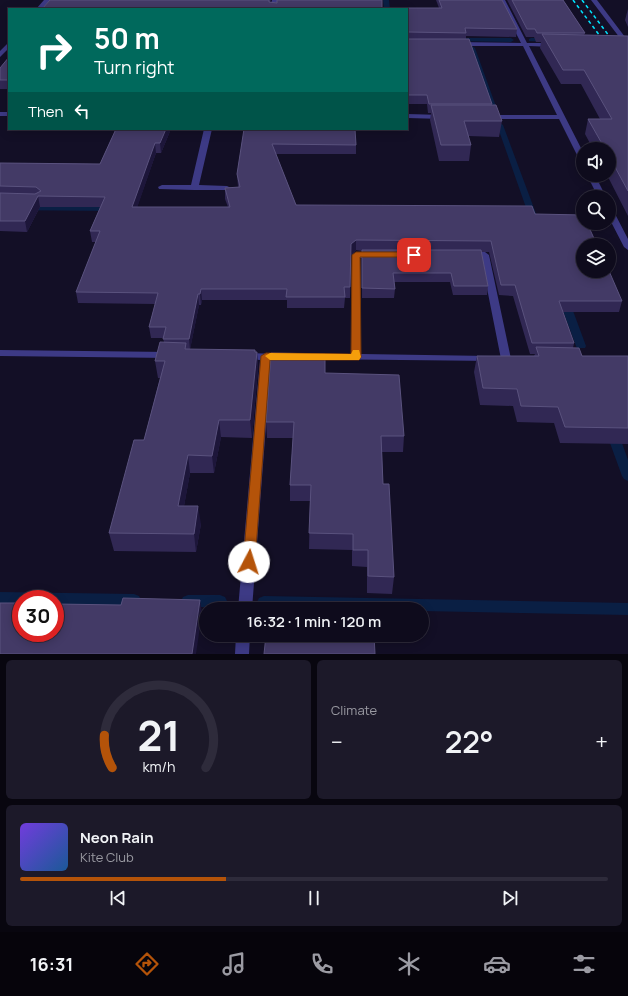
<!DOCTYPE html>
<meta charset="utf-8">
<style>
:root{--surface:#0e0b1c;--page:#1c1929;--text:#f1f3f6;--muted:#9b9ba3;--line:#2e2b3b;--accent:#b45309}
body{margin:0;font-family:Manrope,sans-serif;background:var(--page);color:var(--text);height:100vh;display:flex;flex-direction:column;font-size:15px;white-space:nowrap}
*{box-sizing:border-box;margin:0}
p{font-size:13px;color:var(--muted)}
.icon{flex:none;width:22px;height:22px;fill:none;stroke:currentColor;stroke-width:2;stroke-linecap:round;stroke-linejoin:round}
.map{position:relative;height:654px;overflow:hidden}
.side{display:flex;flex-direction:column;gap:6px;padding:6px;background:#08060f;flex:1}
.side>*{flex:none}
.banner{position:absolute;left:8px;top:8px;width:400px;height:122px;border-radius:0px;box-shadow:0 2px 10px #0003,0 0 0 1px var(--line);background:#00695c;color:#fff;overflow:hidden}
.controls{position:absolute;left:576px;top:142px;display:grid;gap:8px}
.controls a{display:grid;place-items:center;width:40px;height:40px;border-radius:50%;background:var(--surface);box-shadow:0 2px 10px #0003,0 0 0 1px var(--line);font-size:20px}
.speed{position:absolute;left:12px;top:590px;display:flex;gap:8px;font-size:20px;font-weight:700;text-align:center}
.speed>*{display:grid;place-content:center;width:52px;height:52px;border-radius:50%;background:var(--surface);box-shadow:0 2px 10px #0003,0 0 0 1px var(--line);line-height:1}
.speed .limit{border:6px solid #d22;background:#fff;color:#111}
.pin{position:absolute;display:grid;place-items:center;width:34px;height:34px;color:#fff;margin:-17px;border-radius:8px;box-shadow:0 2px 6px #0006}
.me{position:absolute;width:44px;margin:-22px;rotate:5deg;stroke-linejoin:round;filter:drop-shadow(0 0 3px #0008)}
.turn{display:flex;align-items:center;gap:14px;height:84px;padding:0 20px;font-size:18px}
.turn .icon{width:52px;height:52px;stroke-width:2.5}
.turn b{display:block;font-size:28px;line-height:34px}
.then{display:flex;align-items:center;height:38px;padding:0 20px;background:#0003;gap:8px;font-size:15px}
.big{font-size:30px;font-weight:600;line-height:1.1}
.side .card{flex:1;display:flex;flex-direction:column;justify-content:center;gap:6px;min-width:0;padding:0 14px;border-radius:6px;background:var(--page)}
.side .dial{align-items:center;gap:0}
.dial svg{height:104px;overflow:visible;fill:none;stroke:var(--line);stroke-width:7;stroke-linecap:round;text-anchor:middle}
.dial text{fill:var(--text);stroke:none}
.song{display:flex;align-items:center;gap:12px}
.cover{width:48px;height:48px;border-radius:6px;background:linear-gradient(135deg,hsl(260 70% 55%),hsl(210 70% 35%))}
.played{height:4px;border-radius:2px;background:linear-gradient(90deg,var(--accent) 35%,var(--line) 35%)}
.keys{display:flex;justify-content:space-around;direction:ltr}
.heat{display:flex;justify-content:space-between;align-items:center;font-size:22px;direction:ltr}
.side .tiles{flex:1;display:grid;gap:6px;grid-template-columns:1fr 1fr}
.card:last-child{grid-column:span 2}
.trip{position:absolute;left:199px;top:602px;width:230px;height:40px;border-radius:20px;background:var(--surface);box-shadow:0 2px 10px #0003,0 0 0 1px var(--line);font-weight:600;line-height:40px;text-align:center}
.dock{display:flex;height:64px;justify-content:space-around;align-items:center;background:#06040b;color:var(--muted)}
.dock .icon{width:28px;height:28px}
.dock .current{color:var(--accent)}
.dock b{font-size:18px;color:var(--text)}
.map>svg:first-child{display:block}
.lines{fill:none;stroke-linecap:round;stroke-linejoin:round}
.stream{fill:#0a1f44;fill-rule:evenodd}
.service{fill:#3d3a85;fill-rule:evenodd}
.minor{fill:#3d3a85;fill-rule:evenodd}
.rail{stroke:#00e5ff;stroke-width:1.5;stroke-dasharray:3.5 3;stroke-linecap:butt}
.wall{fill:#312854}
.shaded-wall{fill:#1d163a}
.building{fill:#433a66;stroke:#5a527e}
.route{fill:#b45309;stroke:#753606}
.slow{fill:#f59e0b}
</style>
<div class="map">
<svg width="628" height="654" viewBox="0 0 628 654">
<rect width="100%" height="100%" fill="#130f26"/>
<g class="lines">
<!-- stream -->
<path class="stream" d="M383 0H389L390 9H384Z
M455 38H511L514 40 511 42 453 41 452 40Z
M531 38H549L552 40 549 42 529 41V39Z
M459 46H472L475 48 498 112 497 113 492 112 470 50 457 49 456 48Z
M500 123 503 125 538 219 537 221H531L530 219 497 125Z
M0 206 112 207 116 209 112 211 0 210Z
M564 297 569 300 586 346 585 348H577L576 346 559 300Z
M612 428 616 429 618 432 628 460V481L624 479 622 476 606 432 608 429Z
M0 592 134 594 139 596 141 600 139 604 134 606 55 605V599H21V605L0 604Z
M188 595H220L225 597 227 601 225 605 220 607H188L183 605 181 601 183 597Z
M264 596 628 603V615L422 611V609L264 608 259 606 257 602 259 598Z"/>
<!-- service -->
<path class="service" d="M204 129H212L199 185 227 186 231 188 230 190H194L159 189 158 187 162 185H191Z"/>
<!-- minor -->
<path class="minor" d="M44 0H50L42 9H36Z
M272 0H278L276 9H270Z
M499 0H505L527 43H553L556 45 553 47 529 46 583 152V161L579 159 559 119H487L484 117 487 115H557L523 46H457L454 44 457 42 521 43Z
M591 0H597L628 41V47L626 46Z
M9 42V48L0 57V51Z
M0 112H9V116H0Z
M407 114 443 115 446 117 443 119 407 118Z
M587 175H595L606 197H598Z
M609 208 613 210 628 239V250L624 247 609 218Z
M356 252H375L379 255 375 258H360L361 354 490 356 495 359 494 361 308 359 307 357 308 355 312 354H351L352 255Z
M469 252H485L489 255 511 359 510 361H502L501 359 481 258 466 257 465 255 466 253Z
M0 350 170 352 175 355 170 358 0 356Z
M244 353 284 354 289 357 284 360H271L252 609H238L260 360 240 358 239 356Z
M236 635H250L249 654H235Z"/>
<!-- rail -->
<path class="rail" d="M573 0 606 44
M582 0 628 61"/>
</g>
<!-- wall -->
<path class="wall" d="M50 0H271L270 2 382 8H439L436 0H502L517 29 516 37 466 36V39L492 104V105L502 121 499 137 468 136 471 145 469 161H439L430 120 431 113H428L427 104H407V9Z
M507 0H563L585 33 584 35 628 36V216L607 175H609V149H593L585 134 588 119H600L581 84H561L540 48 541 42H536L534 37H526Z
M628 9V27L625 20Z
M9 57V89H0V68Z
M116 129H171L161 153H156L137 207H228L225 199V188L238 187 237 174 244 129 356 145V154H276L296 205 535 214 622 301 619 312H563L574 343 573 348 582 356H628V444L560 443 554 423 517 422 513 406 480 405 474 372 477 356H534L535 354H530L513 296 499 295 489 252H481L488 286 487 295H453L450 282H394L395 289 394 298H362V251L356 250 351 255 350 298H345L344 308H287V300H202L201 305H199L190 349 257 352 258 369 252 438 221 437 214 473H190L184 506 201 524 196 552 114 551 109 533 144 440 160 378H158L155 361 164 342 163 338H151L149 327 155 304 78 303 76 292 96 242H92L90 231 100 207H40L27 232 0 231V163L100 164Z
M325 373 404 436 403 452H382L383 484 394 577 392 594 367 593V567L352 566V550L309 549 310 501H290V485L293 438H267L266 422Z"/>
<!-- shaded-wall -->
<path class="shaded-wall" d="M166 129H171L161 153 160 143Z
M155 143 156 153 134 217 132 207Z
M38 196 40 207 27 232 25 221Z
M356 240V250L350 255 351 244Z
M201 289 202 300 201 305 200 294Z
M198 294 199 305 190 350 189 339Z
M255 350 256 361 257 352 258 369 252 438 250 420Z
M219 420 221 437 214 473 212 456Z
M188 455 190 473 181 523 178 506Z
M198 506 201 524 196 552 194 534Z
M200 600 202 613 196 654H192Z"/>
<!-- building -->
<path class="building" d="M50 0H269V2L277 3V0H382V8H442L439 0H502L517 29 465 28 466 33 408 32 407 33V9H42Z
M512 0H563L585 33H537L535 29H527Z
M542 34 628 36V191L609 156V149H605L588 119H612L584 70H563Z
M407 37 408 39H469L492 104H429L427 95H407Z
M9 57V80H0V68Z
M431 105H496L502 121H464L471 145H441Z
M116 129H166L160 143H155L132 207H230L225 188 240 187 237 174 244 129H355L356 145 272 144 296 205 532 206 535 214 583 215V223H587L597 245H583V271H609L622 301H559L574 343H532L515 285H501L491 241 356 240 351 244 350 287H344L345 297H286L287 289H201L200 294H198L189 339H163L166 327H149L158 293 76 292 100 231H90L105 197 38 196 25 221H0V193L35 194 41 191 36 187 0 186V163L100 164Z
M362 250H481L488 286H454L451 273H393L395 289 362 288Z
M160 342 186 343 185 349 255 350V352H257L250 420H219L212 456 188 455 178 506H198L194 534 109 533 134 440H144L165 361H155Z
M536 347 579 348 582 356H628V428L565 427 558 407 521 406 517 389 483 388 477 356H539Z
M271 353 325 354V373L399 375 404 436H381L383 484H389L394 577 368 576V550H353V534L309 533 311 485H290L294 422H266Z
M123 598 200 600 192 654H0V603H21V633H55V604L121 605Z
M268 608 294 609H268Z
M266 635H374L375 654H264Z"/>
<!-- route -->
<path class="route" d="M356 252H414L418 255 414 257H360L361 357 359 360H270L255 562 253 565 249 567 245 565 243 562 261 356 266 353 351 354 352 255Z"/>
<!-- slow -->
<path class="slow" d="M353 350H359L361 357 359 360H270L265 356 270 353 351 354Z"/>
</svg>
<div class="controls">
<a><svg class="icon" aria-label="sound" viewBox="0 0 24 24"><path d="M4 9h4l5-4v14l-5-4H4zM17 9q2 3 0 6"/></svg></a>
<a><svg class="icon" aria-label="search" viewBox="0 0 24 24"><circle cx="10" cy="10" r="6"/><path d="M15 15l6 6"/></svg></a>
<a><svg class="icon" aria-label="layers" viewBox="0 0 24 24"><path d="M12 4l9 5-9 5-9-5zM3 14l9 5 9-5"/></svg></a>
</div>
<div class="speed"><div class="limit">30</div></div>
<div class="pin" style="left:414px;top:255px;background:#d93025"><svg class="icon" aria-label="arrive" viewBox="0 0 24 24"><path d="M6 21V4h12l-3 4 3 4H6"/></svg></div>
<svg class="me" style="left:249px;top:562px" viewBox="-20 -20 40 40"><circle r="19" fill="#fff"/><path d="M0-13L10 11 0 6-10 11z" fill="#b45309"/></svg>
<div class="trip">16:32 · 1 min · 120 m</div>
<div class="banner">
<div class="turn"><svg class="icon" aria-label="right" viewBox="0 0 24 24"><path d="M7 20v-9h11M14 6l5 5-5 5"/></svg><div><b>50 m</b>Turn right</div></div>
<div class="then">Then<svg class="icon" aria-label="left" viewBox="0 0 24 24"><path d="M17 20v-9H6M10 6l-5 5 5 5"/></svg></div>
</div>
</div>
<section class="side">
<div class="tiles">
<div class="card dial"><svg viewBox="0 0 100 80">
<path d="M14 69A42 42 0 1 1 86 69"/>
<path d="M14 69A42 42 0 0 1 8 44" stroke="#b45309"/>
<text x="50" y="56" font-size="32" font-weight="700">21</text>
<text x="50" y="72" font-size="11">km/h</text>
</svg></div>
<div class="card"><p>Climate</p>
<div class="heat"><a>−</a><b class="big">22°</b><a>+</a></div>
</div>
<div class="card">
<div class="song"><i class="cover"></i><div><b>Neon Rain</b><p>Kite Club</p></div></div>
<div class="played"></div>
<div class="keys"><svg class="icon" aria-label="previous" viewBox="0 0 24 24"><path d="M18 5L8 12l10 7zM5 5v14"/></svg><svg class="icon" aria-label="pause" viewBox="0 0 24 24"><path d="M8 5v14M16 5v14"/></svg><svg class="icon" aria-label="next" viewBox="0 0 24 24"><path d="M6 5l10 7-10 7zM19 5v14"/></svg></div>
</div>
</div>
</section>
<nav class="dock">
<b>16:31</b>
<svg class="icon current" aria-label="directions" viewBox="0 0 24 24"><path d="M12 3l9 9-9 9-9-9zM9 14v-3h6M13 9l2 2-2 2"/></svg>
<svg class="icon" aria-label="music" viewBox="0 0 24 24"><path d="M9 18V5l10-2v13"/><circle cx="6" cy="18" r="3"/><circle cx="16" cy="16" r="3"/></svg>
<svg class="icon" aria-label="phone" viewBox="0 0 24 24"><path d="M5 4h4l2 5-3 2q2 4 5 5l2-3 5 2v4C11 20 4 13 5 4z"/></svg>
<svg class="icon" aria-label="climate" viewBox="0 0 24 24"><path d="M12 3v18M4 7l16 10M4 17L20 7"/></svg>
<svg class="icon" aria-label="car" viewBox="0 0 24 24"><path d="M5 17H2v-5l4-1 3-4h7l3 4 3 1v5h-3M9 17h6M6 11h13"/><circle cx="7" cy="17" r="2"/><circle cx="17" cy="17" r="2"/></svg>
<svg class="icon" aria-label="filters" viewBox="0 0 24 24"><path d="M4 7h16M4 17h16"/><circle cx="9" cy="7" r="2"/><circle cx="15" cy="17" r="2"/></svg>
</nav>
